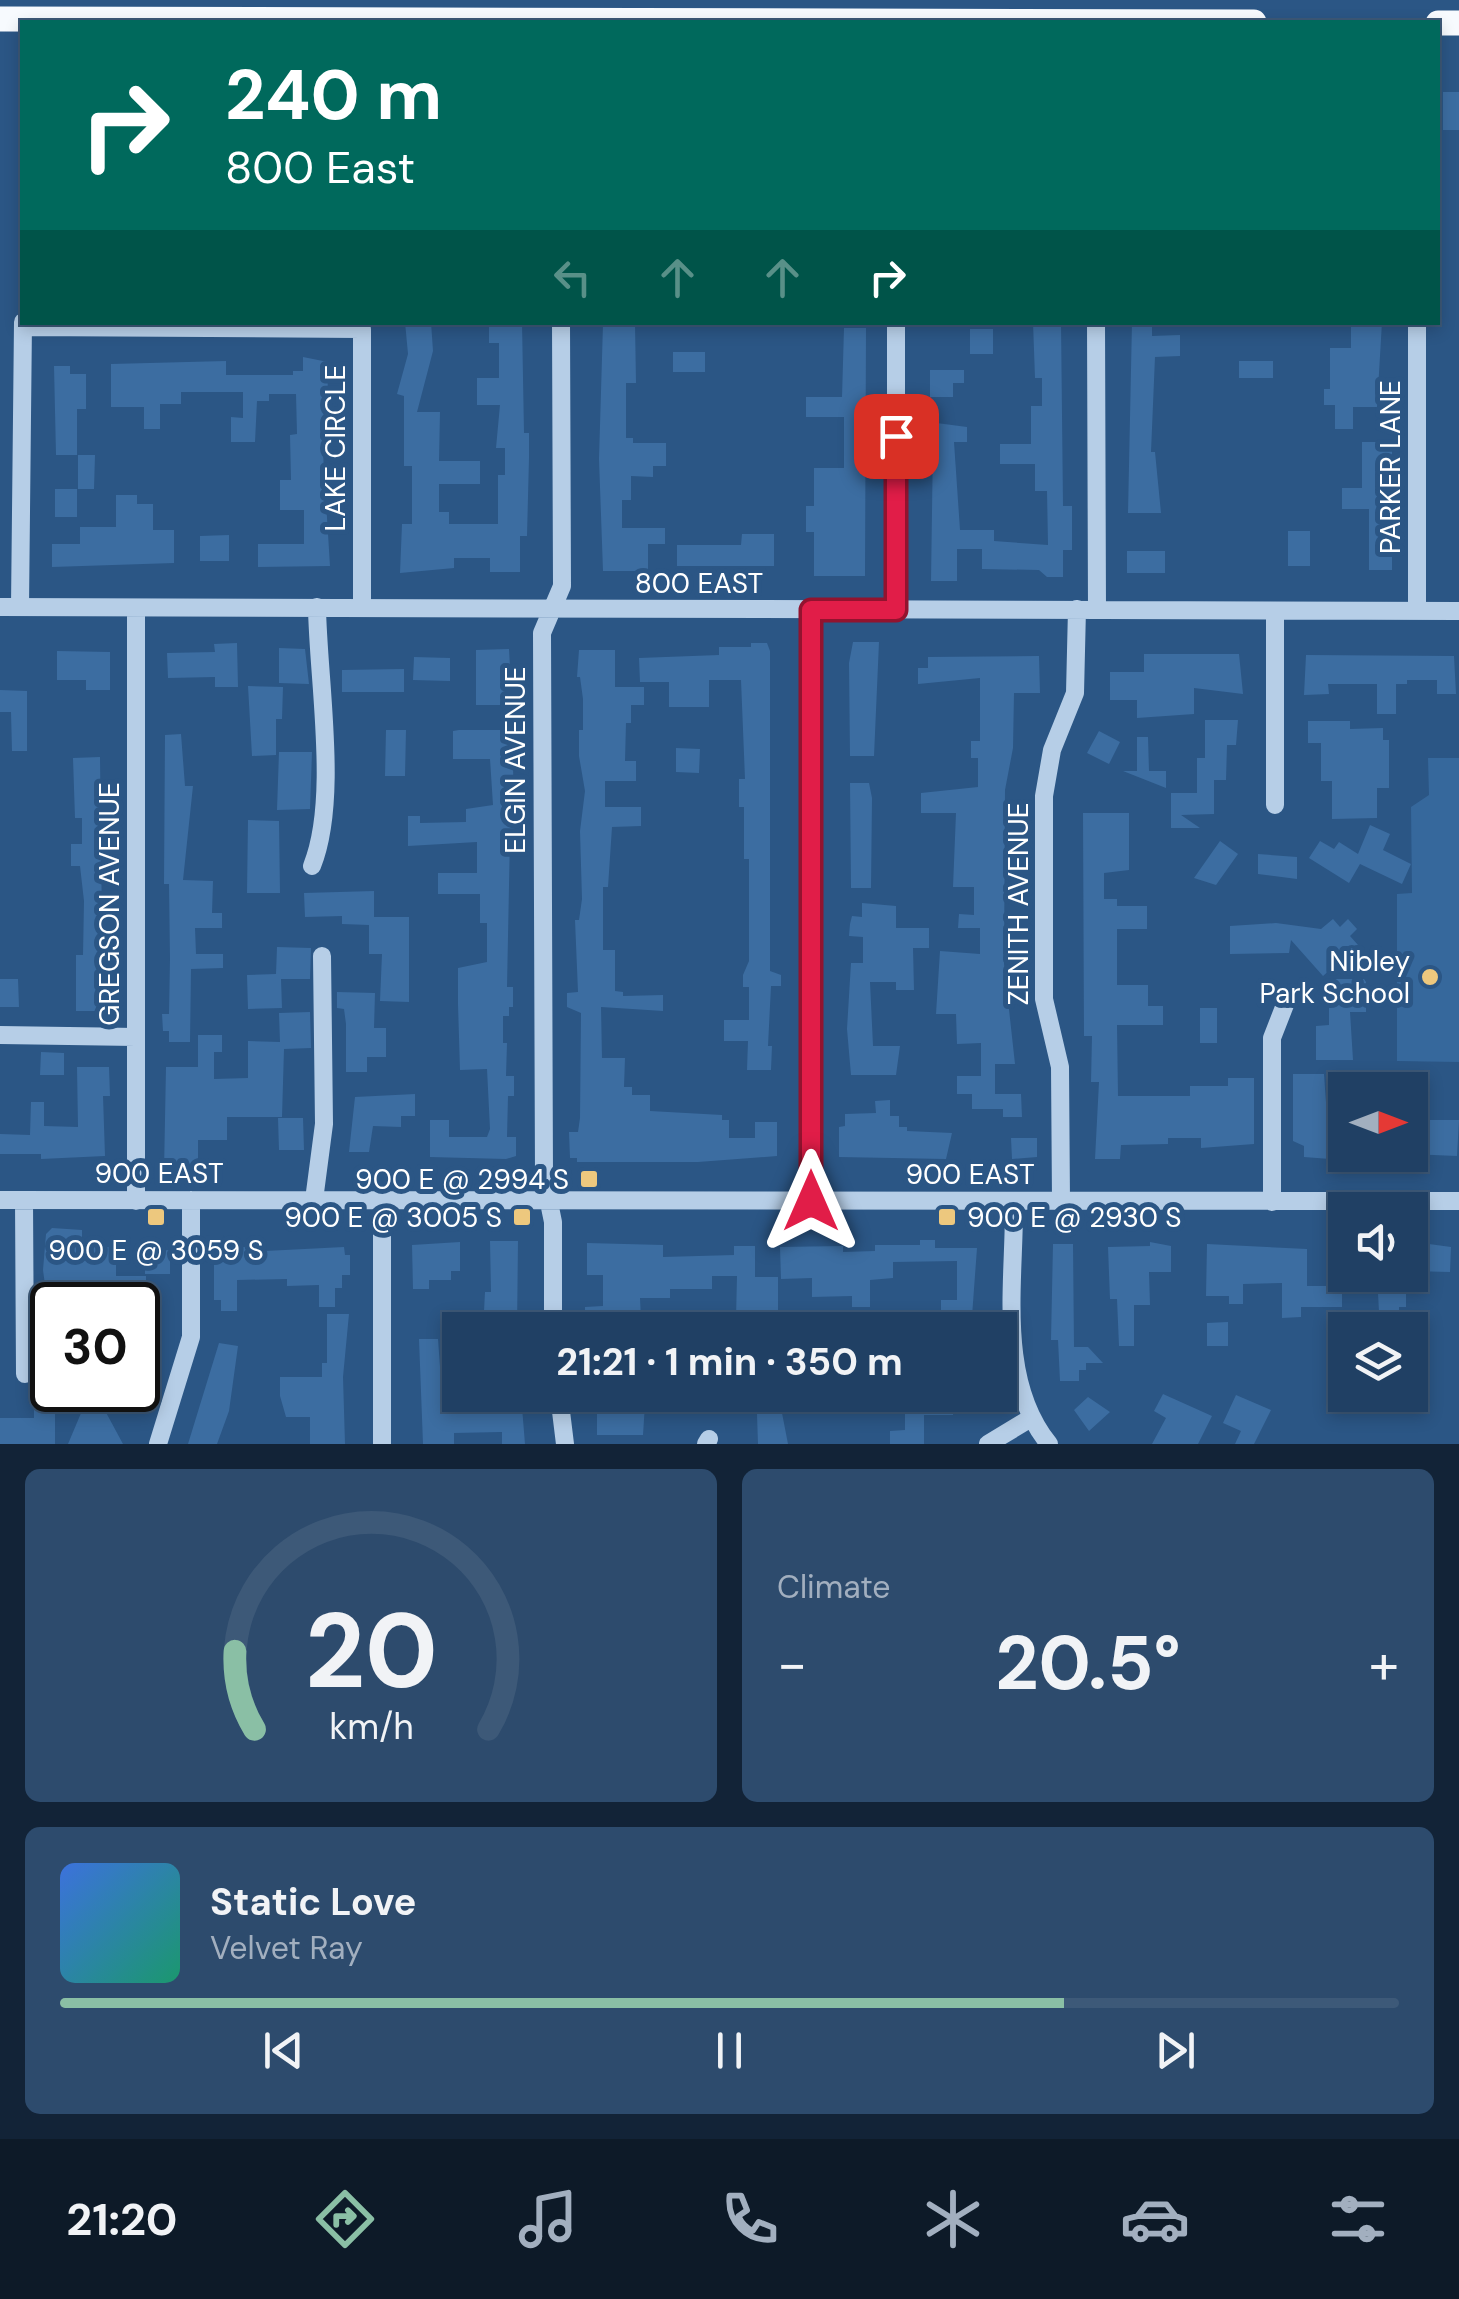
<!DOCTYPE html>
<meta charset="utf-8">
<style>
:root{--surface:#204064;--page:#2d4b6d;--text:#f1f3f6;--muted:#a2afbf;--line:#3d5978;--accent:#8abfa5}
body{margin:0;font-family:"DM Sans",sans-serif;background:var(--page);color:var(--text);height:100vh;display:flex;flex-direction:column;font-size:38px;white-space:nowrap}
*{box-sizing:border-box;margin:0}
p{font-size:32px;color:var(--muted)}
.icon{flex:none;width:55px;height:55px;fill:none;stroke:currentColor;stroke-width:2;stroke-linecap:round;stroke-linejoin:round}
.map{position:relative;height:1444px;overflow:hidden}
.drawer{display:flex;flex-direction:column;gap:25px;padding:25px;background:#122337;flex:1}
.drawer>*{flex:none}
.top-card{position:absolute;left:20px;top:20px;width:1420px;height:305px;border-radius:0px;box-shadow:0 5px 15px #0003,0 0 0 2px var(--line);background:#00695c;color:#fff;overflow:hidden}
.needle{width:65px;rotate:90deg}
.tools{position:absolute;left:1328px;top:1072px;display:grid;gap:20px}
.tools a{display:grid;place-items:center;width:100px;height:100px;border-radius:0px;background:var(--surface);box-shadow:0 5px 15px #0003,0 0 0 2px var(--line);font-size:50px}
.speed{position:absolute;left:30px;top:1282px;display:flex;gap:20px;font-size:50px;font-weight:700;text-align:center}
.speed>*{display:grid;place-content:center;width:130px;height:130px;border-radius:50%;background:var(--surface);box-shadow:0 5px 15px #0003,0 0 0 2px var(--line);line-height:1}
.speed .limit{border:5px solid #111;border-radius:15px;background:#fff;color:#111}
.pin{position:absolute;display:grid;place-items:center;width:85px;height:85px;color:#fff;margin:-42px;border-radius:20px;box-shadow:0 5px 15px #0006}
.me{position:absolute;width:110px;margin:-55px;rotate:0deg;stroke-linejoin:round;filter:drop-shadow(0 0 8px #0008)}
.turn{display:flex;align-items:center;gap:35px;height:210px;padding:0 40px;font-size:45px}
.turn .icon{width:130px;height:130px;stroke-width:2.5}
.turn b{display:block;font-size:70px;line-height:85px}
.lanes{display:flex;align-items:center;height:95px;padding:0 40px;background:#0003;justify-content:center;gap:50px;direction:ltr}
.lanes .off{opacity:.35}
.big{font-size:75px;font-weight:700;line-height:1.1}
.drawer .widget{flex:1;display:flex;flex-direction:column;justify-content:center;gap:15px;min-width:0;padding:0 35px;border-radius:15px;background:var(--page)}
.drawer .dial{align-items:center;gap:0}
.dial svg{height:260px;overflow:visible;fill:none;stroke:var(--line);stroke-width:7;stroke-linecap:round;text-anchor:middle}
.dial text{fill:var(--text);stroke:none}
.song{display:flex;align-items:center;gap:30px}
.cover{width:120px;height:120px;border-radius:15px;background:linear-gradient(135deg,hsl(220 70% 55%),hsl(160 70% 35%))}
.played{height:10px;border-radius:5px;background:linear-gradient(90deg,var(--accent) 75%,var(--line) 75%)}
.keys{display:flex;justify-content:space-around;direction:ltr}
.heat{display:flex;justify-content:space-between;align-items:center;font-size:55px;direction:ltr}
.drawer .tiles{flex:1;display:grid;gap:25px;grid-template-columns:1fr 1fr}
.widget:last-child{grid-column:span 2}
.trip{position:absolute;left:442px;top:1312px;width:575px;height:100px;border-radius:0px;background:var(--surface);box-shadow:0 5px 15px #0003,0 0 0 2px var(--line);font-weight:700;line-height:100px;text-align:center}
.tabs{display:flex;height:160px;justify-content:space-around;align-items:center;background:#0d1a28;color:var(--muted)}
.tabs .icon{width:70px;height:70px}
.tabs .selected{color:var(--accent)}
.tabs b{font-size:45px;color:var(--text)}
.map>svg:first-child{display:block}
.green{fill:#36689c}
.building{fill:#3c6da1}
.lines{fill:none;stroke-linecap:round;stroke-linejoin:round}
.minor{stroke:#b6cee7;stroke-width:18}
.major{stroke:#f7fafe;stroke-width:25}
.route-casing{stroke:#92132f;stroke-width:25}
.route{stroke:#e11d48;stroke-width:18}
.poi-dot{fill:#edc87e;stroke:#2b5685;stroke-width:4}
.labels{text-anchor:middle;dominant-baseline:central;stroke-width:10;stroke-linejoin:round;paint-order:stroke}
.street-label{font-size:28px;fill:#fff;stroke:#2b5685}
.poi-label{font-size:28px;fill:#fff;stroke:#2b5685;text-anchor:end}
</style>
<div class="map">
<svg width="1459" height="1444" viewBox="0 0 1459 1444">
<rect width="100%" height="100%" fill="#2b5685"/>
<!-- green -->
<path class="green" d="M1428 758H1459V1062L1397 1061V894L1412 893 1411 807 1429 795Z"/>
<!-- building -->
<path class="building" d="M1443 92H1459V130H1443Z
M405 322H431L433 351 417 412H440L439 461H480V484H439V512H449V524H498V475H505V448H496L500 405H477V378H499V343H489V322H522L524 433H529V458L527 536H520V572H490V558H454V568L400 573 402 524H412V466H404V396L397 394 408 354Z
M1033 322H1061L1063 506H1072V550H1063V577H1047L1039 570 982 569V549H957V581H931L933 442H929V422L967 427V442H954L960 530H994V541L1048 545 1047 491H1035V464H1000V444H1031V406H1042V378H1035Z
M1132 322H1152V336L1180 335V356L1155 357 1151 452H1155L1161 513H1128Z
M1351 322H1382L1377 407H1353V429H1335V405H1324V389H1330V348H1351Z
M603 324H635L636 383H626V438H633V443H666V466H653V477L631 476V500H622V528H665V544H648V571H603L599 459Z
M844 328H866L865 576H814V532H806V506H814V468H844V417H806V397H842Z
M970 329H993V354H970Z
M673 352H705V372H673Z
M303 357 328 362 327 437H322L330 566 258 567V544H304V510H280V480H291L290 435 297 434 296 394H269V401H257L255 442H231V417L243 418V392H181V404H160V429H144V407H111V364L226 361V375H293V371H303Z
M1239 361H1273V378H1239Z
M54 366H70V374H86V409H77V455H56Z
M930 370H964V383H953V397H930Z
M1362 442H1392V458H1383V488H1389V509H1382V537H1392V570H1369V509H1342V488H1362Z
M78 455H95L94 489H78Z
M55 489H77V517H55Z
M116 495H137V504H153V530H174V563L52 567V544H80V527H116Z
M1288 531H1310V566H1288Z
M742 534H774V566H677V545H741Z
M229 535V561H200V536Z
M1127 551H1165V573H1127Z
M853 642H879L874 756H850L849 663Z
M237 643 238 687H215V677L168 678 167 653 215 652 214 644Z
M751 643H767L770 651V971L781 975V986H771L768 1046H772L771 1070H747L748 1041H724V1020H749V987H743V975L749 961V859H744V807H739V779H745L741 680H709V707H669V682H640L639 658 719 655V647H751Z
M279 648 305 649 309 684 279 683Z
M509 649 512 705H476V650Z
M579 650H615V687H644V705H631V723H626L625 761H636V781H605V807H641V826L612 827 608 887H603V950H615V991L623 992V996L663 995V1011L601 1007 602 1058H625L624 1087H632V1095H650V1111L722 1115V1120H729V1138H755V1122H777V1156L698 1162H577V1158H570L569 1132H578L580 1118 581 1013 567 1007V993L578 992 575 920H579L582 899 580 831 585 791 579 756V730H583V699L580 677H577Z
M57 651 110 652V690H86V680H57Z
M1144 654H1239L1243 694 1194 688V714L1137 718V700H1110V672H1144Z
M1306 655 1454 656 1456 694H1437V680H1407V684H1396V714H1377V684H1328L1329 694 1304 695Z
M1039 656 1040 693H1014L1013 748 1005 790 1004 964 1015 1064H995V1094H1021L1022 1117H1003V1109H972V1094H957V1076H981V1043L957 1044 956 1014H936L940 951 980 954V928H958L959 914 974 915V887H953L956 813H921V793L978 787V758H971V741H980V678L918 684V668H928V657Z
M414 657 450 658V681L413 680Z
M404 669V692H342V670Z
M248 686 283 687 282 719H276V755L252 756Z
M0 690 27 691V751H12L11 712H0Z
M1205 720H1238L1236 745H1227L1226 780H1214V814L1181 815 1200 828H1171V793H1197V758H1205Z
M1308 721H1350V729L1383 728V740H1389V788H1377V818L1332 819V781H1321V743H1308Z
M386 730H406L405 776H385Z
M459 730H511L512 738 515 828 510 835 507 987H513V1007H509V1016H503V1043H507L506 1076H514V1096H508L507 1137H516V1156L506 1159 430 1157V1120H449V1137H487L490 1129 487 1069 460 1070 458 1004V968L487 962V923H480V894H438V873H477V842L408 846V816H420V823L466 822V809L493 805 490 759H453V731Z
M1099 731 1120 742 1109 764 1087 753Z
M181 734 185 786H193L183 880 213 881 212 913H222V928H195L196 954H223V968L191 969 190 1042H169V1031H163L162 1014H169L170 959 169 884H164L165 735Z
M1137 737H1148L1149 771H1166V788L1123 771H1137Z
M676 748 700 749 699 773 676 772Z
M279 752H312L310 809 277 810Z
M100 757 103 1011H76V955H83L84 901 80 866H71V844H82V818H75L73 758Z
M850 783H869L872 798 871 888H851Z
M1083 813H1129V870L1104 873V899H1117V906H1147V929H1117V985H1148V1006H1163V1025H1117L1118 1096H1190V1086H1228V1078H1254V1144L1201 1148V1138H1168V1144L1121 1145 1120 1159H1095L1099 1082H1091L1092 1036H1084Z
M248 820 279 821 280 893H247Z
M1370 825 1390 834 1383 850 1411 864 1402 884 1360 864 1349 883 1309 858 1320 841 1334 849 1339 842 1358 854Z
M1220 841 1238 854 1216 885 1194 878Z
M1258 854 1297 857V879L1258 874Z
M374 891V917H409V1002L380 1001 382 954H369V925L342 924V916L305 917 304 893Z
M862 903 896 906V928H929V948H913L914 990H896V982H870L873 1046H900L896 1075H851L847 1029 851 963H863V937L849 936 850 924 852 916 862 917Z
M1333 919 1340 927 1348 919 1357 929 1350 936 1358 945 1323 976 1291 940 1289 953 1230 954V926L1276 923 1321 929Z
M277 947 311 948 310 979H281L282 1008 248 1009 247 975 276 974Z
M0 979H18L19 1007H0Z
M1329 979H1364L1366 982V1012H1350L1353 1060H1316V1026L1329 1025Z
M337 992 375 993 374 1028H386V1057H367V1072H346V1024L344 1009 337 1008Z
M1200 1008H1217V1043H1200Z
M310 1012 311 1048 284 1049 282 1117H227V1140H198V1171H164L166 1067H198V1035H222V1052H214V1079L248 1078V1041L280 1042 279 1013Z
M41 1052 64 1053V1075H40Z
M77 1067H109L110 1096H103L105 1156 41 1159V1154H0V1134L30 1135 31 1102H44V1126L78 1127Z
M1293 1074H1324L1330 1159 1304 1157V1146L1293 1141Z
M415 1094V1116H401V1127L373 1126 369 1152H349L355 1097Z
M890 1100V1116H899V1127H907V1131L952 1133 946 1159 839 1157V1127L845 1126V1114L876 1113 875 1101Z
M278 1118H303L304 1150H279Z
M1410 1120H1459L1457 1156 1410 1154Z
M1011 1138H1037V1157L1012 1159Z
M52 1228 82 1230V1247H116V1276H146V1292H129V1305H109V1285H79V1300H47L43 1270 46 1234Z
M920 1240H935V1248H977L971 1330H953V1317H941V1300H957V1261L893 1262V1278L870 1280V1307H852V1296L812 1297V1278L781 1279 780 1247 843 1246V1252L875 1251V1245H920Z
M490 1241H518L517 1330H483L485 1292H491Z
M460 1242V1271H451V1280H429V1289H413L412 1245Z
M1150 1242 1171 1246V1272H1149L1150 1305H1134V1346H1119L1117 1299H1110L1108 1247 1150 1246Z
M587 1243 663 1245V1257L734 1255V1246H755V1277H778V1314H805V1328L778 1330 775 1320 736 1319 737 1276H712V1289H670V1298H640L641 1319 608 1320V1330H585V1307L603 1306V1275H587Z
M1053 1244H1073L1074 1347H1088L1103 1363H1086V1370H1079V1381H1060L1058 1340H1051Z
M1207 1244 1307 1249V1286H1342V1307H1301V1317L1282 1318V1283L1243 1284V1304H1229V1296H1206Z
M1429 1244 1451 1247 1450 1272 1410 1271V1257L1429 1256Z
M265 1246V1251L344 1247 345 1255H350V1275H342V1288H335V1307H319V1285L287 1286V1279L237 1280V1311H221V1300H214V1258H220V1248Z
M170 1250V1274H145V1252Z
M1377 1275H1406V1307H1399V1330H1380Z
M327 1314H349L343 1377 345 1444H310V1417H286L280 1396V1377H322V1363H327Z
M1228 1322V1346H1207V1323Z
M138 1326H154L152 1367 138 1366Z
M419 1339H438L443 1408H462V1413H497L495 1395H521L525 1444H502V1432L454 1433V1444H423Z
M219 1343 238 1346 229 1411 217 1444H188Z
M34 1390H55V1444H0V1418H34Z
M84 1390 95 1392 123 1444H68L84 1406 78 1404Z
M118 1390H140L138 1414 113 1407Z
M1163 1394 1212 1416 1198 1444H1152L1166 1418 1154 1411Z
M905 1395H953V1415H924V1444H890V1431L905 1430Z
M1236 1395 1271 1410 1254 1444H1235L1241 1431 1223 1423Z
M623 1396 641 1397V1404H645L643 1435H597V1412H622Z
M1088 1397 1110 1412 1089 1431 1074 1410Z
M782 1413 788 1444H758L757 1414Z"/>
<g class="lines">
<!-- minor -->
<path class="minor" d="M896 322V610
M1096 322 1097 609
M1417 322V611
M23 327 362 329V607
M0 607 1459 611
M20 607 23 322
M136 608V1201
M811 610V1201
M1275 611V805
M312 866C339 799 318 681 317 607
M0 1035 136 1037
M0 1200 1459 1201
M24 1200 25 1374
M314 1200 324 1124 322 956
M382 1200V1444
M1014 1202C1015 1280 996 1379 1049 1444
M1061 1202 1060 1067 1044 999V796L1052 750 1075 693 1077 609
M1272 1202V1038L1288 997
M553 1330V1222L544 1178 542 633 562 586 561 322
M559 1395 565 1444
M158 1444 191 1337V1200
M706 1444 709 1439
M988 1444 1031 1418"/>
<!-- major -->
<path class="major" d="M0 19 1254 22
M1438 23H1459"/>
</g>
<g class="lines">
<!-- route casing -->
<g class="route-casing">
<path id="route" d="M811 1201V610H896V436"/>
</g>
<!-- route -->
<use href="#route" class="route"/>
</g>
<!-- markers -->
<g class="poi-dot">
<circle cx="1430" cy="977" r="10"/>
<rect x="579" y="1169" width="20" height="20" rx="5"/>
<rect x="146" y="1207" width="20" height="20" rx="5"/>
<rect x="512" y="1207" width="20" height="20" rx="5"/>
<rect x="937" y="1207" width="20" height="20" rx="5"/>
</g>
<g class="labels">
<!-- street labels -->
<g class="street-label">
<text transform="translate(335 448) rotate(-90)">LAKE CIRCLE</text>
<text transform="translate(1390 467) rotate(-90)">PARKER LANE</text>
<text x="699" y="583">800 EAST</text>
<text transform="translate(515 760) rotate(-90)">ELGIN AVENUE</text>
<text transform="translate(109 904) rotate(-90)">GREGSON AVENUE</text>
<text transform="translate(1018 904) rotate(-90)">ZENITH AVENUE</text>
<text x="159" y="1173">900 EAST</text>
<text x="970" y="1174">900 EAST</text>
</g>
<!-- poi labels -->
<g class="poi-label">
<text x="1410" y="961">Nibley<tspan x="1410" dy="32">Park School</tspan></text>
<text x="569" y="1179">900 E @ 2994 S</text>
<text x="502" y="1217">900 E @ 3005 S</text>
<text x="967" y="1217" text-anchor="start">900 E @ 2930 S</text>
<text x="156" y="1250" text-anchor="middle">900 E @ 3059 S</text>
</g>
</g>
</svg>
<div class="tools">
<a><svg class="needle" viewBox="-14 -14 28 28"><path d="M0-13l5 13h-10z" fill="#e53935"/><path d="M0 13l5-13h-10z" fill="#a2afbf"/></svg></a>
<a><svg class="icon" aria-label="sound" viewBox="0 0 24 24"><path d="M4 9h4l5-4v14l-5-4H4zM17 9q2 3 0 6"/></svg></a>
<a><svg class="icon" aria-label="layers" viewBox="0 0 24 24"><path d="M12 4l9 5-9 5-9-5zM3 14l9 5 9-5"/></svg></a>
</div>
<div class="speed"><div class="limit">30</div></div>
<div class="pin" style="left:896px;top:436px;background:#d93025"><svg class="icon" aria-label="arrive" viewBox="0 0 24 24"><path d="M6 21V4h12l-3 4 3 4H6"/></svg></div>
<svg class="me" style="left:811px;top:1201px" viewBox="-20 -20 40 40"><path d="M0-17L14 15 0 8-14 15z" fill="#e11d48" stroke="#fff" stroke-width="4"/></svg>
<div class="trip">21:21 · 1 min · 350 m</div>
<div class="top-card">
<div class="turn"><svg class="icon" aria-label="right" viewBox="0 0 24 24"><path d="M7 20v-9h11M14 6l5 5-5 5"/></svg><div><b>240 m</b>800 East</div></div>
<div class="lanes"><svg class="icon off" aria-label="left" viewBox="0 0 24 24"><path d="M17 20v-9H6M10 6l-5 5 5 5"/></svg><svg class="icon off" aria-label="ahead" viewBox="0 0 24 24"><path d="M12 20V5M6 11l6-6 6 6"/></svg><svg class="icon off" aria-label="ahead" viewBox="0 0 24 24"><path d="M12 20V5M6 11l6-6 6 6"/></svg><svg class="icon" aria-label="right" viewBox="0 0 24 24"><path d="M7 20v-9h11M14 6l5 5-5 5"/></svg></div>
</div>
</div>
<section class="drawer">
<div class="tiles">
<div class="widget dial"><svg viewBox="0 0 100 80">
<path d="M14 69A42 42 0 1 1 86 69"/>
<path d="M14 69A42 42 0 0 1 8 45" stroke="#8abfa5"/>
<text x="50" y="56" font-size="32" font-weight="700">20</text>
<text x="50" y="72" font-size="11">km/h</text>
</svg></div>
<div class="widget"><p>Climate</p>
<div class="heat"><a>−</a><b class="big">20.5°</b><a>+</a></div>
</div>
<div class="widget">
<div class="song"><i class="cover"></i><div><b>Static Love</b><p>Velvet Ray</p></div></div>
<div class="played"></div>
<div class="keys"><svg class="icon" aria-label="previous" viewBox="0 0 24 24"><path d="M18 5L8 12l10 7zM5 5v14"/></svg><svg class="icon" aria-label="pause" viewBox="0 0 24 24"><path d="M8 5v14M16 5v14"/></svg><svg class="icon" aria-label="next" viewBox="0 0 24 24"><path d="M6 5l10 7-10 7zM19 5v14"/></svg></div>
</div>
</div>
</section>
<nav class="tabs">
<b>21:20</b>
<svg class="icon selected" aria-label="directions" viewBox="0 0 24 24"><path d="M12 3l9 9-9 9-9-9zM9 14v-3h6M13 9l2 2-2 2"/></svg>
<svg class="icon" aria-label="music" viewBox="0 0 24 24"><path d="M9 18V5l10-2v13"/><circle cx="6" cy="18" r="3"/><circle cx="16" cy="16" r="3"/></svg>
<svg class="icon" aria-label="phone" viewBox="0 0 24 24"><path d="M5 4h4l2 5-3 2q2 4 5 5l2-3 5 2v4C11 20 4 13 5 4z"/></svg>
<svg class="icon" aria-label="climate" viewBox="0 0 24 24"><path d="M12 3v18M4 7l16 10M4 17L20 7"/></svg>
<svg class="icon" aria-label="car" viewBox="0 0 24 24"><path d="M5 17H2v-5l4-1 3-4h7l3 4 3 1v5h-3M9 17h6M6 11h13"/><circle cx="7" cy="17" r="2"/><circle cx="17" cy="17" r="2"/></svg>
<svg class="icon" aria-label="filters" viewBox="0 0 24 24"><path d="M4 7h16M4 17h16"/><circle cx="9" cy="7" r="2"/><circle cx="15" cy="17" r="2"/></svg>
</nav>
